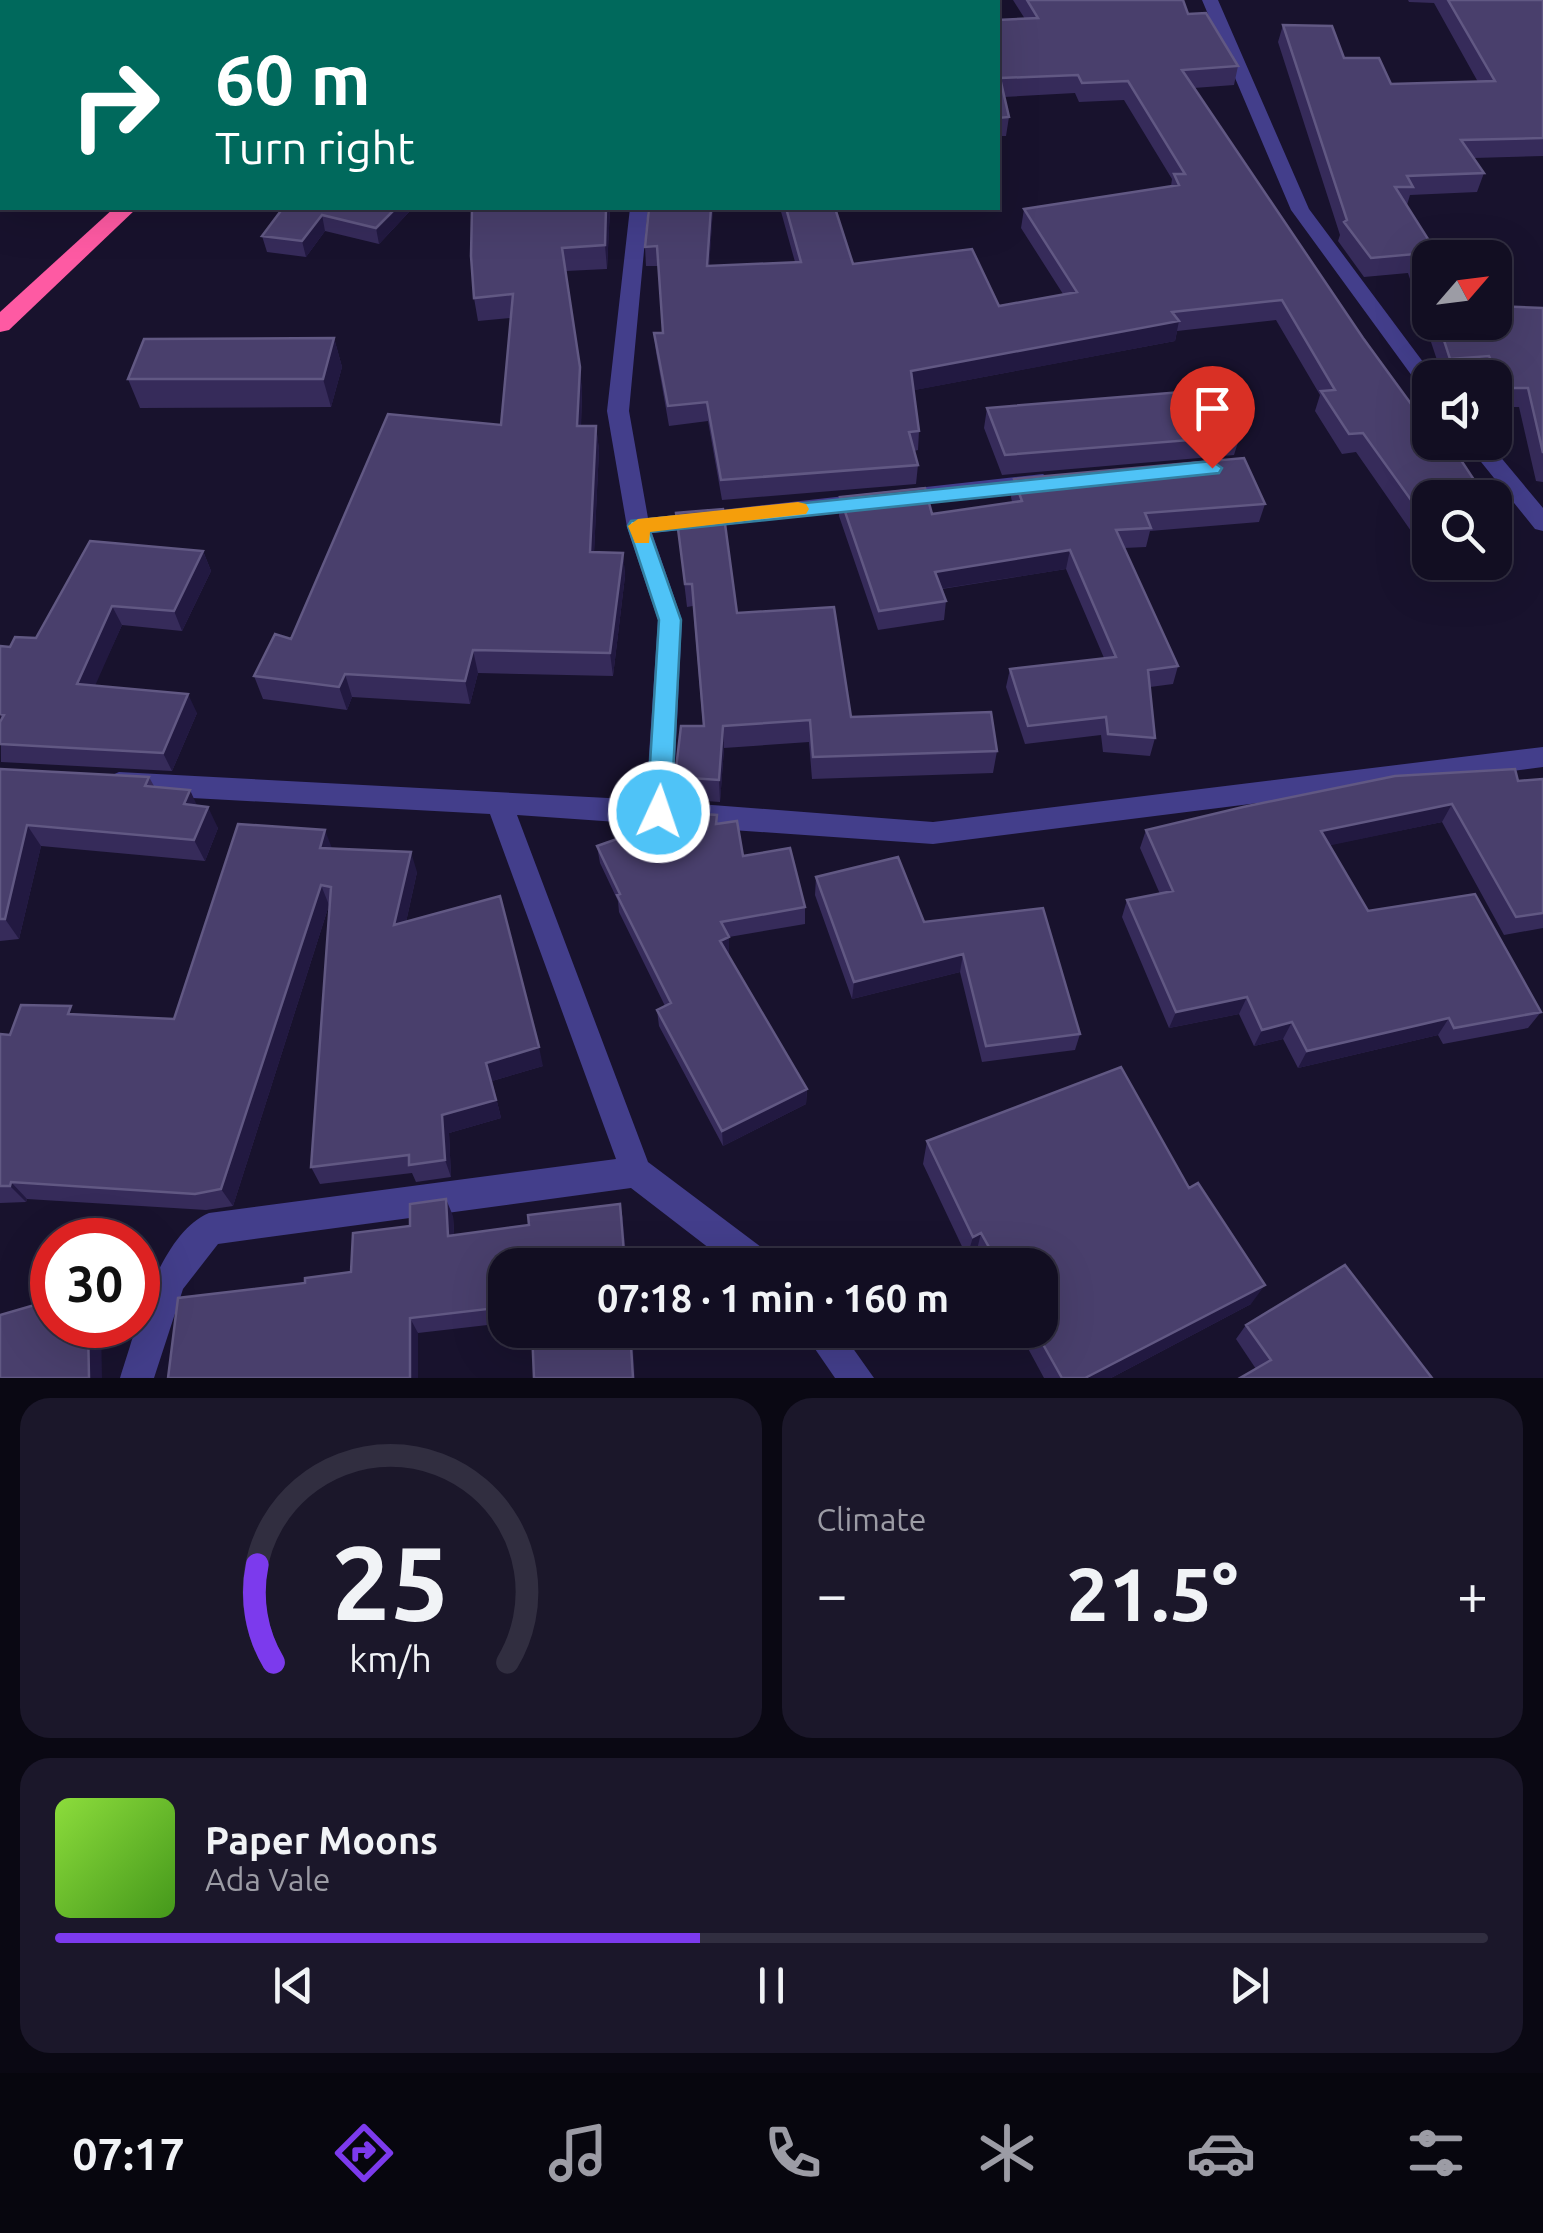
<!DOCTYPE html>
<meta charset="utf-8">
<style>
:root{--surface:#120e22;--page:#1b172a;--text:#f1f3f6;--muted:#9c9ca5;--line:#312e40;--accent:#7c3aed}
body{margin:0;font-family:Ubuntu,sans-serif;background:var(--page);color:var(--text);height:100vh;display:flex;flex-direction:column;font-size:38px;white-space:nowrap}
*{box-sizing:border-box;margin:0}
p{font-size:32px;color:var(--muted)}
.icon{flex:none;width:55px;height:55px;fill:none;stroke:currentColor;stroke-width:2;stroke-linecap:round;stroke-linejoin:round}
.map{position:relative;height:1378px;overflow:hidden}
.sheet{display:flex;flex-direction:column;gap:20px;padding:20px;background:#0a0813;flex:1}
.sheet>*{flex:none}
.top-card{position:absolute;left:0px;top:0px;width:1000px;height:210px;box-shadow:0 10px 40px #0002,0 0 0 2px var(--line);background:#00695c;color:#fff;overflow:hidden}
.needle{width:65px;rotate:62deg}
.fabs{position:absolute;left:1412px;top:240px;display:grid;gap:20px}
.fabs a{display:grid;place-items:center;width:100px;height:100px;border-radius:20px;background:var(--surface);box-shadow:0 10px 40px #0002,0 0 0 2px var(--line);font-size:50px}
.speed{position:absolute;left:30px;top:1218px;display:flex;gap:20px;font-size:50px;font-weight:700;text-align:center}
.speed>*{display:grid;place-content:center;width:130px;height:130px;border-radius:50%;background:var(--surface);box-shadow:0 10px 40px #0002,0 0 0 2px var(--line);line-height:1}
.speed .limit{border:15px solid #d22;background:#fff;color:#111}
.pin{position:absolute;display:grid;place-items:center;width:85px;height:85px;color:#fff;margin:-102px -42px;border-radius:50% 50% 50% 0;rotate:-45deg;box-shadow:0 0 10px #0007}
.pin .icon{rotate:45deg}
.me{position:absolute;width:110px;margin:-55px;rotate:3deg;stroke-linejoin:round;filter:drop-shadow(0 0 8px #0008)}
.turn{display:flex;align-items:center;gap:35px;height:210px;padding:0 50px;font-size:45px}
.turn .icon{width:130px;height:130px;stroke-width:2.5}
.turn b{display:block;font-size:70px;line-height:85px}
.big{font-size:75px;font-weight:600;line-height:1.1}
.sheet .tile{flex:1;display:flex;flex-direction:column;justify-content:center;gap:15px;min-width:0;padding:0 35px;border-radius:30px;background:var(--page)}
.sheet .dial{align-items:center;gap:0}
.dial svg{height:260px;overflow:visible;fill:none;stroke:var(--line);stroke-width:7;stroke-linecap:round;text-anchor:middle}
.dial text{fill:var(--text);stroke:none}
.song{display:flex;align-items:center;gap:30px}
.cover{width:120px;height:120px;border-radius:15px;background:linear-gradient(135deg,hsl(90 70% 55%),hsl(100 70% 35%))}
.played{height:10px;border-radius:5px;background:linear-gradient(90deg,var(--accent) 45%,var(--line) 45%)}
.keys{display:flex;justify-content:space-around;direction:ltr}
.heat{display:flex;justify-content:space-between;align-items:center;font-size:55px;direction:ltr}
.sheet .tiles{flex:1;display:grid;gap:20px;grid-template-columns:1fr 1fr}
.tile:last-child{grid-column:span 2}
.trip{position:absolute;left:488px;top:1248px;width:570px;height:100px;border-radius:30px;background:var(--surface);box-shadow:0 10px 40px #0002,0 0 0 2px var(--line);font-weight:600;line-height:100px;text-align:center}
.menu{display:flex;height:160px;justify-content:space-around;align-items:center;background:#07060e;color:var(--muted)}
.menu .icon{width:70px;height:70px}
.menu .current{color:var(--accent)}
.menu b{font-size:45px;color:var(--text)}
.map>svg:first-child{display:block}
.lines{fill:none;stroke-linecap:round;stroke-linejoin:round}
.minor{fill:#433e8b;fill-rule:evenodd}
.highway{fill:#fe5aa3;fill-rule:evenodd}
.wall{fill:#362b5a}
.shaded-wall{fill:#221941}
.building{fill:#493f6c;stroke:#615883;stroke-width:2.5}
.route{fill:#4fc3f7;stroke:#337fa1;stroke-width:2.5}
.slow{fill:#f59e0b}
</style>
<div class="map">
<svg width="1543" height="1378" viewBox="0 0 1543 1378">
<rect width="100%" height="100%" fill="#18122d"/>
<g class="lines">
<!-- minor -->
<path class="minor" d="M1202 0H1218L1309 209 1435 378H1430V393L1423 391 1291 210Z
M630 208H648L629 411 648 518 1043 474 1054 482 1043 490 652 533 682 620 673 802 933 822 1543 747V767L933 844 517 815 648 1162 769 1253 773 1265H731L631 1188 218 1244 183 1289 154 1378H120C136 1330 159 1234 209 1213L616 1159 490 814 119 794 110 790 106 783 110 776 119 772 646 800 658 620 627 527 607 411Z
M1465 442H1488L1543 508V531L1535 529Z
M802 1330H840L874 1378H835Z"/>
<!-- highway -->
<path class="highway" d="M114 208H137L9 330 0 332V312Z"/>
</g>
<!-- wall -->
<path class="wall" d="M658 0H935L936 2H674V1Z
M1013 0H1183L1188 14 1238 66 1234 85 1194 88 1430 498V527L1411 531 1356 452 1342 454 1315 411 1320 395 1276 320 1177 331 1175 341 914 390 919 431 918 450 914 451 918 465 916 484 722 500 708 421 669 426 656 352 654 333H663L658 266H646L645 247 713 208 709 266 795 262 780 208H835L853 264 999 306 1063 294 1021 228 1024 209 1171 186 1172 179 1124 100 1079 102 1075 93 1004 97 1009 117 1006 136H998V20L1025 19Z
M1408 0H1543V156L1474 158 1484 173 1477 192 1410 195 1407 205 1430 258V322H1495L1543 308V482L1536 481 1519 407H1495V378H1482L1481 374 1443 378 1408 273 1364 277 1338 241 1340 235 1278 42 1283 25 1391 84 1478 82 1434 3 1409 2Z
M283 208 410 211 379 244 325 231 306 257 267 252 262 236Z
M610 208 607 269 566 271 582 390 581 426H596L599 450 594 552 623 553 625 576 613 676 478 673 470 704 352 697 347 710 263 699 254 676 501 425 511 318 478 321 474 298Z
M334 338 342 367 331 407 140 408 128 379Z
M987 408 1240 436 1234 455 1002 475 984 428Z
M1014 479 1265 504 1259 522 1150 531 1146 547 1124 548 1178 666 1173 684 1150 687 1155 738 1150 756 1103 752 1101 735 1025 744 1006 687 1010 669 1104 658 1066 569 942 589 946 601 944 620 878 630 839 516 840 497 932 514 1012 502 1011 497Z
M676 513 737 613 851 717 997 751 993 773 812 779 809 742 724 748 720 802 677 799 675 777 703 726 693 606 687 607Z
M203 551 211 571 182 631 122 625 94 686 197 713 172 771 1 762 0 646 10 647 36 638Z
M0 769 149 777 154 786 197 805 218 828 205 861 41 846 19 939 0 941Z
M1543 779V928L1504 935 1442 822 1329 845 1368 911 1541 1012 1528 1028 1443 1044 1438 1035 1298 1068 1283 1039 1254 1046 1239 1014 1169 1028 1122 917 1127 900 1160 894 1140 848 1146 830Z
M717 824 743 856 805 907V924L729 937V954H728L807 1089 806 1104 723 1146 659 1026 657 1010 665 1006 619 912 618 901 600 863 597 846Z
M332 849 417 872 406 922 543 1066 492 1081 501 1118 449 1133 451 1177 416 1182 412 1173 320 1184 311 1167 329 905 233 1206 206 1210 27 1199 26 1202 0 1203V1034L10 1035 76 1014 174 1019Z
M816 877 924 922 1080 1034 1075 1050 982 1062 960 972 852 999 815 895Z
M927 1141 1251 1304 1111 1378H1044L1018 1330H1040V1265H982L976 1254 967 1257 923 1164Z
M620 1204 623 1220 505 1265V1323L418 1333 305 1283 351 1272 410 1226 453 1216 454 1235 529 1225Z
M1246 1325 1432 1378 1256 1369 1236 1339Z"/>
<!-- shaded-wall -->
<path class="shaded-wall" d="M260 0H284L282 2H257Z
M396 208H410V211L379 244 376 228Z
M606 208H610L607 269 605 245Z
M711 208H713L708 286 707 266Z
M322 215 325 231 306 257 302 241Z
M1179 321 1175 341 910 391 911 371Z
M334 338 342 367 331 407 323 379Z
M580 367 582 390 580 450 577 426Z
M596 426 599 450 593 575 590 552Z
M1430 509V527L1411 531 1419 511Z
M1070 550 1066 569 933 590 935 572Z
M203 551 211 571 182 631 174 611Z
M623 553 625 576 613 676 610 653Z
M112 606 122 625 87 704 77 684Z
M473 650 478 673 470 704 465 681Z
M345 674 352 697 347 710 339 687Z
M188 694 197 713 172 771 163 753Z
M723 726 724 748 720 802 719 780Z
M190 790 200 812 184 804Z
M1452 804 1442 822 1313 849 1321 831Z
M208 807 218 828 205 861 194 840Z
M27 825 41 846 19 939 5 919Z
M325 830 333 851 320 848Z
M411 852 417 872 401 945 394 925Z
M321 885 329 905 233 1206 221 1189Z
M729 937V954L721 957 720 941Z
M963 954 960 972 852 999 854 982Z
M1247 997 1239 1014 1169 1028 1176 1012Z
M1449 1018 1438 1035 1298 1068 1307 1051Z
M1292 1022 1283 1039 1254 1046 1262 1030Z
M539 1047 543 1066 492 1081 501 1118 449 1133 451 1177 445 1160 442 1115 486 1063Z
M807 1089 806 1104 723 1146 722 1131Z
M11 1182 27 1199 26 1202 10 1186Z
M446 1199 453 1216 455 1252 448 1236Z
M620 1204 623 1220 627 1265H625Z
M981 1233 976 1254 967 1257 973 1237Z
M1265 1285 1251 1304 1111 1378H1085Z
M410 1318 418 1333V1378H410Z
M88 1325H101L102 1378H89Z
M630 1330H632L635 1378H633Z"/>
<!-- building -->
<path class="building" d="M194 0H260L257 2H191Z
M408 0H444L443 2H407Z
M501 0H550V2H501Z
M686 0H726L725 2H686Z
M728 0H935L936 2H729Z
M1027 0H1183L1188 14 1206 13 1238 66 1182 70 1363 338 1430 430V442H1439L1449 455 1457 454 1486 498H1430V509L1419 511 1363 433 1349 434 1321 391 1335 390 1282 300 1172 312 1179 321 911 371 919 431 909 432 918 465 721 480 707 402 668 406 654 333H663L657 246 645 247 649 208H711L707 266 801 262 786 208H835L853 264 972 249 999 306 1077 292 1024 209 1179 185 1174 174H1185L1128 81 1082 83 1078 75 1000 78 1009 117 998 118V20L1038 18Z
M1448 0H1543V138L1461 140 1484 173 1407 176 1413 187H1395L1440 258H1430V299L1415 254 1371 258 1344 222 1347 220 1283 25 1332 26 1344 58H1379L1391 84 1495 81Z
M283 208H396L376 228 322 215 302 241 262 236Z
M472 208H606L605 245 562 248 580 367 577 426H596L590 552 623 553 610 653 473 650 465 681 345 674 339 687 254 676 275 634 291 639 388 414 501 425 513 294 474 298 471 256Z
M1495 306 1543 308V453L1528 388H1503L1489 356 1450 359 1438 322H1495Z
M334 338 323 379H128L144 339Z
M1218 389 1240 436 1005 455 987 408Z
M1244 458 1265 504 1145 513 1151 528 1116 530 1178 666 1148 670 1155 738 1108 734 1106 717 1028 726 1010 669 1116 657 1070 550 935 572 946 601 879 611 840 497 925 488 932 514 1022 501 1014 479Z
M723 509 737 613 834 607 851 717 991 712 997 751 813 757 810 720 723 726 719 780 675 777 681 726H704L692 584H685L676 513Z
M90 541 203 551 174 611 112 606 77 684 188 694 163 753 0 744V722L4 715 0 714V646L10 647 15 637 36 638Z
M0 769 149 777 145 786 190 790 184 804 208 807 194 840 27 825 5 919H0Z
M1515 769 1518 781 1543 779V913L1516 917 1452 804 1321 831 1368 911 1475 894 1541 1012 1454 1028 1449 1018 1307 1051 1292 1022 1262 1030 1247 997 1176 1012 1127 900 1173 891 1146 830 1243 807 1395 776Z
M672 812 717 815 716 824 737 821 743 856 790 848 805 907 721 922 729 937 720 941 807 1089 722 1131 657 1010 671 1003 617 895 620 894 597 846 671 820Z
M238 824 325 830 320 848 411 852 394 925 500 896 539 1047 486 1063 496 1100 442 1115 445 1160 409 1165V1155L311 1167 331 887 321 885 221 1189 195 1194 11 1182 10 1186H0V1034L10 1035 21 1005 71 1006 68 1014 174 1019Z
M898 857 924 922 1043 908 1080 1034 986 1046 963 954 854 982 816 877Z
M1121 1067 1189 1188 1198 1183 1265 1285 1085 1378H1062L1035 1330H1040V1265H999L981 1233 973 1237 927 1141Z
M446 1199 448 1236 529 1225 528 1215 620 1204 625 1265H505V1307L410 1318V1378H168L178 1298 305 1283V1278L351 1272 353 1233 410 1226V1204Z
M1345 1265 1432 1378H1240L1271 1360 1246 1325Z
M52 1300V1325H88L89 1378H0V1315Z
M532 1330H630L633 1378H534Z"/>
<!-- route -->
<path class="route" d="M1212 461 1222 468 1219 473 650 532 681 620 671 812 667 819H650L647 812 659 620 628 526 631 521Z"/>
<!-- slow -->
<path class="slow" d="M798 502 806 504 809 509 806 514 650 532 649 543H635L628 526 638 519Z"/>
</svg>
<div class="fabs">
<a><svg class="needle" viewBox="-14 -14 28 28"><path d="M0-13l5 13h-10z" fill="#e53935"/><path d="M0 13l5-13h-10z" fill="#9c9ca5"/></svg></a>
<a><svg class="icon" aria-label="sound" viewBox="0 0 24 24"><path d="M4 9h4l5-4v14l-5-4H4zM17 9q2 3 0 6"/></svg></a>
<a><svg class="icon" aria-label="search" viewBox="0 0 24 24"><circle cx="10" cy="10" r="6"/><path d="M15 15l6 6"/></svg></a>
</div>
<div class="speed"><div class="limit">30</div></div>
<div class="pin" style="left:1212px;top:468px;background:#d93025"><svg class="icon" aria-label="arrive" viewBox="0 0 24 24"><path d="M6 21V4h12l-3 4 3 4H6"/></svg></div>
<svg class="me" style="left:659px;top:812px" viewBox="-20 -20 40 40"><circle r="17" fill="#4fc3f7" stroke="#fff" stroke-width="3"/><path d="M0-11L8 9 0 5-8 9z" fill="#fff"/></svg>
<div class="trip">07:18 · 1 min · 160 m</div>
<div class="top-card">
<div class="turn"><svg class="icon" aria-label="right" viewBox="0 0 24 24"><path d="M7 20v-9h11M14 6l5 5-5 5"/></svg><div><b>60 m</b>Turn right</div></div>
</div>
</div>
<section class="sheet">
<div class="tiles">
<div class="tile dial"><svg viewBox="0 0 100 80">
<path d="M14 69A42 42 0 1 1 86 69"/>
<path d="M14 69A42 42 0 0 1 9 39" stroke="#7c3aed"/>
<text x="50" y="56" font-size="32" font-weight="700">25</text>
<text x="50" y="72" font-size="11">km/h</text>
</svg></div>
<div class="tile"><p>Climate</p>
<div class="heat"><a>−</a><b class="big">21.5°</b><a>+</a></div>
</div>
<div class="tile">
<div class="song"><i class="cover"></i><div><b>Paper Moons</b><p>Ada Vale</p></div></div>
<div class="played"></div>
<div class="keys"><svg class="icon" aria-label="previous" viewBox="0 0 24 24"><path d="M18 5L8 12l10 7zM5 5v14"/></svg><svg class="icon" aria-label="pause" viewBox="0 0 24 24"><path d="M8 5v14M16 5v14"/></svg><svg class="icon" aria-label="next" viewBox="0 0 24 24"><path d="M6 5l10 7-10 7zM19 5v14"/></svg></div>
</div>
</div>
</section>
<nav class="menu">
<b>07:17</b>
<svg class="icon current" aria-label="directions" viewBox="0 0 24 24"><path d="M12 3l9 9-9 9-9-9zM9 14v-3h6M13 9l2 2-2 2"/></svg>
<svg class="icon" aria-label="music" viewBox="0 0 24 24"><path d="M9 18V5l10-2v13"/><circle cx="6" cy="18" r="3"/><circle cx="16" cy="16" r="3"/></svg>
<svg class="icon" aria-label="phone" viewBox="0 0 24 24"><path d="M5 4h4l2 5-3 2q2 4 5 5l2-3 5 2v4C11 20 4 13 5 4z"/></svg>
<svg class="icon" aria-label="climate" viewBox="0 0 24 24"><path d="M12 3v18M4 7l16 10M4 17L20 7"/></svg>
<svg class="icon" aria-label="car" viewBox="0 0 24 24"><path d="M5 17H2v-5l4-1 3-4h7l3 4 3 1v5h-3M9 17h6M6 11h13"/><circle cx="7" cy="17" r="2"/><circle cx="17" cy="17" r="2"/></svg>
<svg class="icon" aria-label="filters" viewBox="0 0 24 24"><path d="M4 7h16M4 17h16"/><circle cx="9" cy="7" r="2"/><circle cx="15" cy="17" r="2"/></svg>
</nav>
